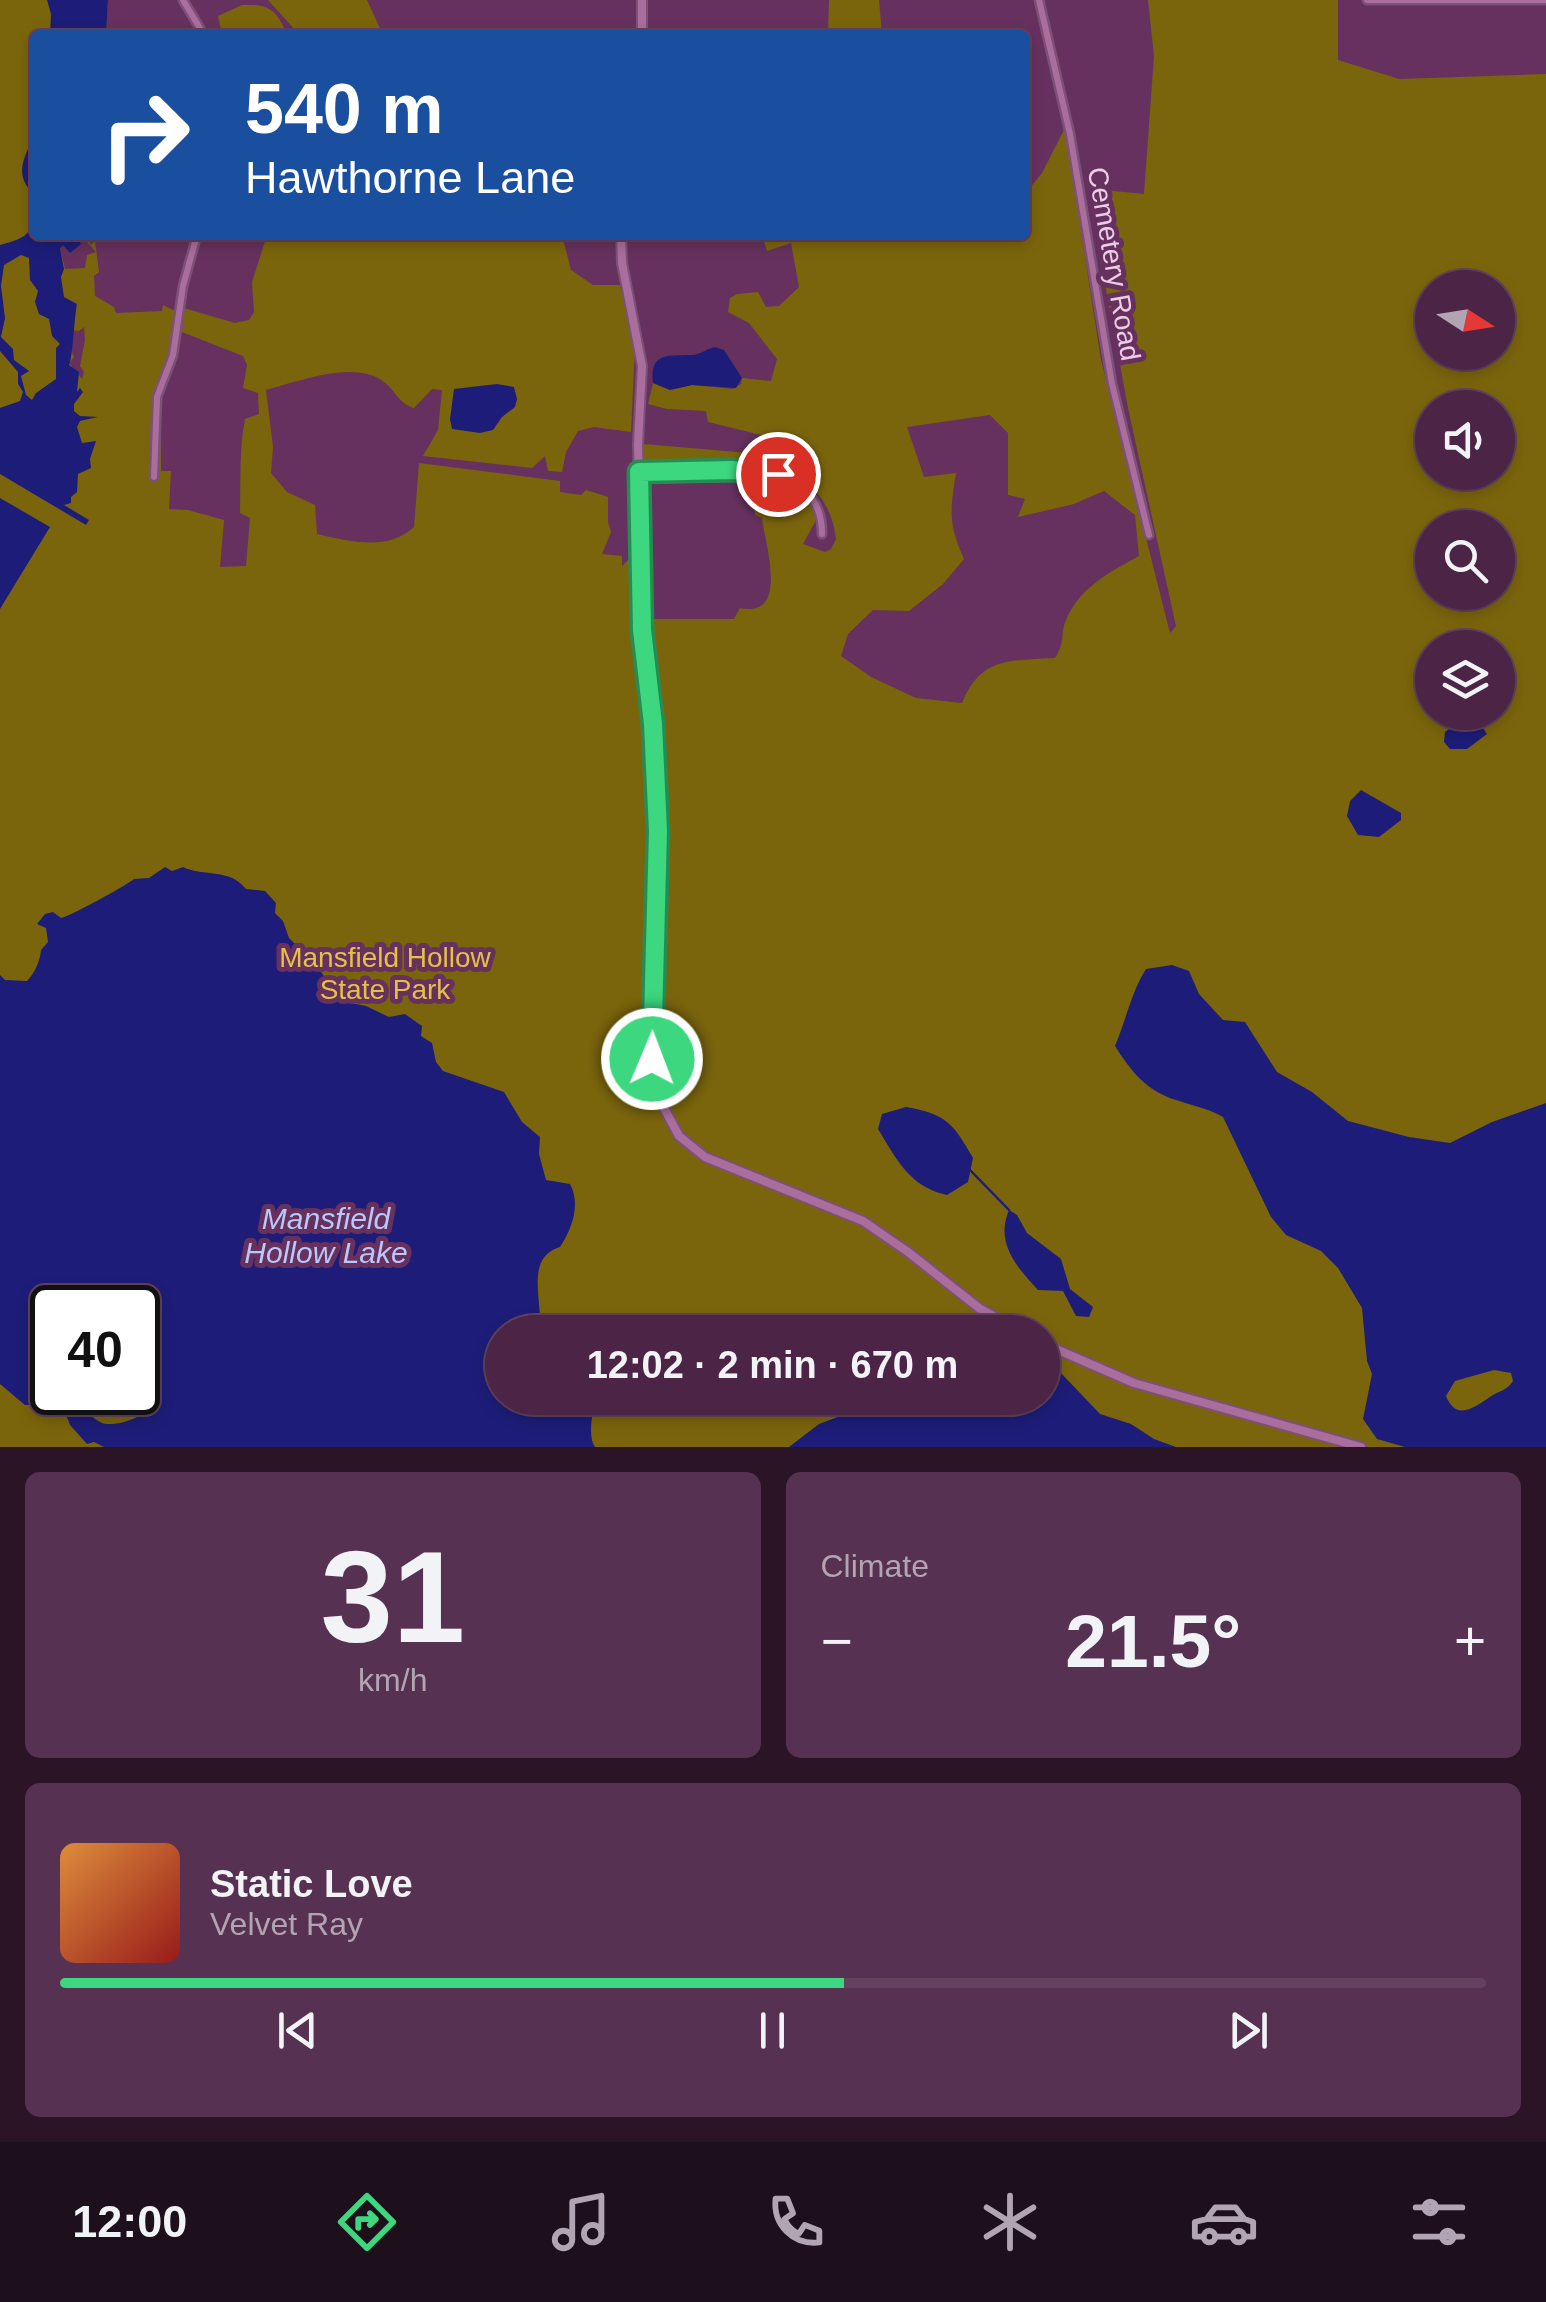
<!DOCTYPE html>
<meta charset="utf-8">
<style>
:root{--surface:#4c2546;--page:#563151;--text:#f1f3f6;--muted:#b2a5b3;--line:#63425f;--accent:#3cd77e}
body{margin:0;font-family:Arial,sans-serif;background:var(--page);color:var(--text);height:100vh;display:flex;flex-direction:column;font-size:38px;white-space:nowrap}
*{box-sizing:border-box;margin:0}
p{font-size:32px;color:var(--muted)}
.icon{flex:none;width:55px;height:55px;fill:none;stroke:currentColor;stroke-width:2;stroke-linecap:round;stroke-linejoin:round}
.map{position:relative;height:1447px;overflow:hidden}
.details{display:flex;flex-direction:column;gap:25px;padding:25px;background:#2a1426;flex:1}
.details>*{flex:none}
.top-card{position:absolute;left:30px;top:30px;width:1000px;height:210px;border-radius:10px;box-shadow:0 5px 15px #0003,0 0 0 2px var(--line);background:#1a4fa0;color:#fff;overflow:hidden}
.needle{width:65px;rotate:102deg}
.tools{position:absolute;left:1415px;top:270px;display:grid;gap:20px}
.tools a{display:grid;place-items:center;width:100px;height:100px;border-radius:50%;background:var(--surface);box-shadow:0 5px 15px #0003,0 0 0 2px var(--line);font-size:50px}
.speed{position:absolute;left:30px;top:1285px;display:flex;gap:20px;font-size:50px;font-weight:700;text-align:center}
.speed>*{display:grid;place-content:center;width:130px;height:130px;border-radius:50%;background:var(--surface);box-shadow:0 5px 15px #0003,0 0 0 2px var(--line);line-height:1}
.speed .limit{border:5px solid #111;border-radius:15px;background:#fff;color:#111}
.pin{position:absolute;display:grid;place-items:center;width:85px;height:85px;color:#fff;margin:-42px;border:5px solid #fff;border-radius:50%;box-shadow:0 2px 10px #0007}
.me{position:absolute;width:110px;margin:-55px;rotate:1deg;stroke-linejoin:round;filter:drop-shadow(0 0 8px #0008)}
.turn{display:flex;align-items:center;gap:35px;height:210px;padding:0 50px;font-size:45px}
.turn .icon{width:130px;height:130px;stroke-width:2.5}
.turn b{display:block;font-size:70px;line-height:85px}
.big{font-size:75px;font-weight:700;line-height:1.1}
.details .tile{flex:1;display:flex;flex-direction:column;justify-content:center;gap:15px;min-width:0;padding:0 35px;border-radius:15px;background:var(--page)}
.details .dial{align-items:center;gap:0}
.dial b{font-size:130px;line-height:1}
.song{display:flex;align-items:center;gap:30px}
.cover{width:120px;height:120px;border-radius:15px;background:linear-gradient(135deg,hsl(30 70% 55%),hsl(0 70% 35%))}
.played{height:10px;border-radius:5px;background:linear-gradient(90deg,var(--accent) 55%,var(--line) 55%)}
.keys{display:flex;justify-content:space-around;direction:ltr}
.heat{display:flex;justify-content:space-between;align-items:center;font-size:55px;direction:ltr}
.details .tiles{flex:1;display:grid;gap:25px;grid-template-columns:1fr 1fr}
.tile:last-child{grid-column:span 2}
.trip{position:absolute;left:485px;top:1315px;width:575px;height:100px;border-radius:50px;background:var(--surface);box-shadow:0 5px 15px #0003,0 0 0 2px var(--line);font-weight:700;line-height:100px;text-align:center}
.tab-bar{display:flex;height:160px;justify-content:space-around;align-items:center;background:#1e0f1c;color:var(--muted)}
.tab-bar .icon{width:70px;height:70px}
.tab-bar .selected{color:var(--accent)}
.tab-bar b{font-size:45px;color:var(--text)}
.map>svg:first-child{display:block}
.green{fill:#7b650c;fill-rule:evenodd}
.water{fill:#1d1d79;fill-rule:evenodd}
.lines{fill:none;stroke-linecap:round;stroke-linejoin:round}
.stream{stroke:#1d1d79;stroke-width:2.5}
.minor-casing{stroke:#7d5176;stroke-width:11}
.tertiary-casing{stroke:#7d5176;stroke-width:12}
.minor{stroke:#a96e9e;stroke-width:6}
.tertiary{stroke:#a96e9e;stroke-width:8}
.route-casing{stroke:#278c52;stroke-width:25}
.route{stroke:#3cd77e;stroke-width:18}
.labels{text-anchor:middle;dominant-baseline:central;stroke-width:10;stroke-linejoin:round;paint-order:stroke}
.street-label{font-size:28px;fill:#edcde6;stroke:#66315e}
.park-label{font-size:28px;fill:#e5c245;stroke:#66315e}
.water-label{font-size:30px;font-style:italic;fill:#bac7f9;stroke:#66315e}
</style>
<div class="map">
<svg width="1546" height="1447" viewBox="0 0 1546 1447">
<rect width="100%" height="100%" fill="#66315e"/>
<!-- green -->
<path class="green" d="M0 0H108L106 35H35V235L60 248 65 269 85 268 87 255 96 252 81 235H85L91 245 95 241 99 272 94 276 95 296 114 307 116 313 162 311 163 305 175 311 169 352 158 380 167 382 161 402V471H171L169 509 188 510 224 520 220 567 246 566 250 518 240 513C241 481 239 450 245 419L259 414 258 393 243 388 247 365 243 356 182 332 184 308 235 323 249 320 254 312 252 282 267 235H562L571 270 593 285H620L635 348 631 432 594 427 578 431 566 452 562 472 548 471 545 456 532 468 423 456 438 430 442 390 432 389 414 408C398 403 396 391 384 382 355 359 297 382 266 390L273 447 271 473 287 492 315 505 317 534C349 541 387 552 414 527L419 463 560 481V492L581 495 586 490 608 497V522L611 532 602 554 622 556V566L634 554V619H734L740 608C790 619 765 544 762 518L755 515 752 494 739 493 736 476C770 471 793 481 816 506L815 522 803 544 825 552 831 549 836 539C826 458 749 465 689 467 673 467 656 471 643 463V444L761 454V435L708 422 706 411 667 409 648 404 653 383 670 390 692 385 733 389 741 384 742 378 771 381 777 359 749 323 728 312 730 298 737 294 758 292 766 307 779 306 799 287 791 243 767 251 762 235H1025V194L1042 173 1065 128 1101 360 1170 633 1176 626 1128 408 1088 192 1104 190 1144 194 1154 56 1148 0H1338V60L1399 79 1546 74V1447H0ZM1432 288H1498V352H1432ZM84 327 85 340 80 366 84 372 82 379 69 363 74 357 70 347 72 330 79 331ZM1432 408H1498V472H1432ZM990 415 1008 433V495L1025 499 1018 517 1074 504 1104 491 1135 515 1139 556C1110 572 1080 587 1066 620 1060 633 1066 641 1055 658 1011 661 981 656 962 703L916 698 871 677 841 656 848 634 873 610 909 611 943 584 964 559C948 524 950 510 956 473L924 477 907 427ZM1432 528H1498V592H1432ZM1432 648H1498V712H1432ZM52 1308H138V1392H52ZM502 1332H1042V1398H502Z
M268 0H367L383 35 297 32Z
M829 0H879L882 35H828Z
M242 5C267 4 277 9 286 33L222 35 218 16Z
M631 29 637 35H556V30Z"/>
<!-- water -->
<path class="water" d="M47 0H108L106 35H50L51 14Z
M35 130V235H75L81 244 70 253 63 245 60 248 64 269 61 277 64 297 77 304C74 319 73 357 69 365L79 372 77 392 80 388 83 392 74 404V411L80 416 98 417 80 421 77 427 82 443 96 441 90 459 91 468 78 474 77 492 71 497V503L64 505 89 520 86 525 0 474V408L20 401 23 392 18 384V372L0 351V245C33 237 35 230 34 195 11 171 27 157 35 130ZM21 255 29 258 30 280 38 291 35 302 39 314 49 319 52 336 60 344 56 348V379L36 393 32 400 26 395 21 376 29 371 14 360 13 349 1 337 5 318 1 286 4 265Z
M715 347 724 350 742 378 736 388 692 385 670 390 653 383C649 351 670 356 691 355 700 355 706 349 715 347Z
M497 384 514 387 517 399 515 407 502 417 493 430 480 433 452 429 450 419 454 389Z
M0 498 50 527 0 609Z
M1456 724 1481 725 1487 734 1467 749H1450L1444 742 1445 732Z
M1361 790 1401 813V820L1379 837 1358 835 1347 816 1350 801Z
M165 867 172 871 183 867C204 877 230 868 246 889L265 891 276 903 275 913 283 921 289 938 317 966 341 1001 366 1006 389 1017 405 1014 422 1026 421 1036 432 1043 436 1062 443 1071 504 1092 522 1122 540 1137 539 1154 546 1180 570 1184C581 1204 572 1229 560 1247 529 1256 539 1291 540 1317L561 1332H502V1398H599C591 1408 588 1438 595 1447H104L94 1442 87 1444 70 1425 65 1412 78 1407C87 1411 98 1424 107 1424 125 1425 151 1414 157 1398L151 1376 140 1356 138 1308 101 1307 70 1296 60 1300 63 1307 52 1308V1350L43 1370 47 1401 40 1405H25L0 1384V975L5 980 27 981C35 973 40 961 41 950L48 942 46 928 37 924 45 914 53 912 61 918C69 917 129 884 134 879L149 878Z
M1172 965 1189 971 1199 994 1223 1020 1245 1022 1277 1072 1312 1092 1348 1121 1409 1137 1450 1143 1492 1122 1546 1103V1447H1405L1377 1439 1363 1419 1372 1374 1367 1361 1362 1308 1338 1268 1321 1251 1286 1235 1271 1217 1223 1117C1208 1108 1193 1106 1176 1100 1146 1091 1131 1071 1115 1046 1126 1020 1131 993 1146 969ZM1494 1370 1511 1373 1513 1381C1507 1390 1502 1390 1493 1395 1476 1406 1457 1423 1446 1396L1455 1381Z
M906 1107C946 1114 953 1123 973 1158L968 1182 947 1195C910 1187 897 1160 878 1129L882 1114Z
M1009 1210 1017 1215 1027 1233 1061 1259 1070 1289 1093 1307 1089 1317 1076 1316 1063 1291 1038 1290C1016 1266 995 1243 1009 1210Z
M1043 1365 1060 1372 1100 1414 1131 1424 1154 1439 1176 1447H789L819 1424 859 1409 878 1398H1042Z"/>
<g class="lines">
<!-- stream -->
<path class="stream" d="M970 1170 1009 1210"/>
<!-- minor casing -->
<g class="minor-casing">
<path id="minor" d="M183 0 204 35
M1039 0 1070 134 1112 384 1149 535
M1367 0H1546
M639 472C699 471 822 447 822 534
M154 477 157 397 173 355 183 286 197 235"/>
</g>
<!-- tertiary casing -->
<g class="tertiary-casing">
<path id="tertiary" d="M642 0V35
M621 235 622 263 642 366 638 444 642 630 653 724 659 831 652 1028 657 1095 679 1136 705 1157 863 1221 908 1252 979 1308 1022 1332
M1042 1343 1134 1383 1361 1447"/>
</g>
<!-- minor -->
<use href="#minor" class="minor"/>
<!-- tertiary -->
<use href="#tertiary" class="tertiary"/>
</g>
<g class="lines">
<!-- route casing -->
<g class="route-casing">
<path id="route" d="M652 1059 658 831 653 724 642 630 639 472 732 470 778 474"/>
</g>
<!-- route -->
<use href="#route" class="route"/>
</g>
<g class="labels">
<!-- street labels -->
<g class="street-label">
<text transform="translate(1114 264) rotate(80)">Cemetery Road</text>
</g>
<!-- park labels -->
<g class="park-label">
<text x="385" y="957">Mansfield Hollow<tspan x="385" dy="32">State Park</tspan></text>
</g>
<!-- water labels -->
<g class="water-label">
<text x="326" y="1218">Mansfield<tspan x="326" dy="34">Hollow Lake</tspan></text>
</g>
</g>
</svg>
<div class="tools">
<a><svg class="needle" viewBox="-14 -14 28 28"><path d="M0-13l5 13h-10z" fill="#e53935"/><path d="M0 13l5-13h-10z" fill="#b2a5b3"/></svg></a>
<a><svg class="icon" aria-label="sound" viewBox="0 0 24 24"><path d="M4 9h4l5-4v14l-5-4H4zM17 9q2 3 0 6"/></svg></a>
<a><svg class="icon" aria-label="search" viewBox="0 0 24 24"><circle cx="10" cy="10" r="6"/><path d="M15 15l6 6"/></svg></a>
<a><svg class="icon" aria-label="layers" viewBox="0 0 24 24"><path d="M12 4l9 5-9 5-9-5zM3 14l9 5 9-5"/></svg></a>
</div>
<div class="speed"><div class="limit">40</div></div>
<div class="pin" style="left:778px;top:474px;background:#d93025"><svg class="icon" aria-label="arrive" viewBox="0 0 24 24"><path d="M6 21V4h12l-3 4 3 4H6"/></svg></div>
<svg class="me" style="left:652px;top:1059px" viewBox="-20 -20 40 40"><circle r="17" fill="#3cd77e" stroke="#fff" stroke-width="3"/><path d="M0-11L8 9 0 5-8 9z" fill="#fff"/></svg>
<div class="trip">12:02 · 2 min · 670 m</div>
<div class="top-card">
<div class="turn"><svg class="icon" aria-label="right" viewBox="0 0 24 24"><path d="M7 20v-9h11M14 6l5 5-5 5"/></svg><div><b>540 m</b>Hawthorne Lane</div></div>
</div>
</div>
<section class="details">
<div class="tiles">
<div class="tile dial"><b>31</b><p>km/h</p></div>
<div class="tile"><p>Climate</p>
<div class="heat"><a>−</a><b class="big">21.5°</b><a>+</a></div>
</div>
<div class="tile">
<div class="song"><i class="cover"></i><div><b>Static Love</b><p>Velvet Ray</p></div></div>
<div class="played"></div>
<div class="keys"><svg class="icon" aria-label="previous" viewBox="0 0 24 24"><path d="M18 5L8 12l10 7zM5 5v14"/></svg><svg class="icon" aria-label="pause" viewBox="0 0 24 24"><path d="M8 5v14M16 5v14"/></svg><svg class="icon" aria-label="next" viewBox="0 0 24 24"><path d="M6 5l10 7-10 7zM19 5v14"/></svg></div>
</div>
</div>
</section>
<nav class="tab-bar">
<b>12:00</b>
<svg class="icon selected" aria-label="directions" viewBox="0 0 24 24"><path d="M12 3l9 9-9 9-9-9zM9 14v-3h6M13 9l2 2-2 2"/></svg>
<svg class="icon" aria-label="music" viewBox="0 0 24 24"><path d="M9 18V5l10-2v13"/><circle cx="6" cy="18" r="3"/><circle cx="16" cy="16" r="3"/></svg>
<svg class="icon" aria-label="phone" viewBox="0 0 24 24"><path d="M5 4h4l2 5-3 2q2 4 5 5l2-3 5 2v4C11 20 4 13 5 4z"/></svg>
<svg class="icon" aria-label="climate" viewBox="0 0 24 24"><path d="M12 3v18M4 7l16 10M4 17L20 7"/></svg>
<svg class="icon" aria-label="car" viewBox="0 0 24 24"><path d="M5 17H2v-5l4-1 3-4h7l3 4 3 1v5h-3M9 17h6M6 11h13"/><circle cx="7" cy="17" r="2"/><circle cx="17" cy="17" r="2"/></svg>
<svg class="icon" aria-label="filters" viewBox="0 0 24 24"><path d="M4 7h16M4 17h16"/><circle cx="9" cy="7" r="2"/><circle cx="15" cy="17" r="2"/></svg>
</nav>
